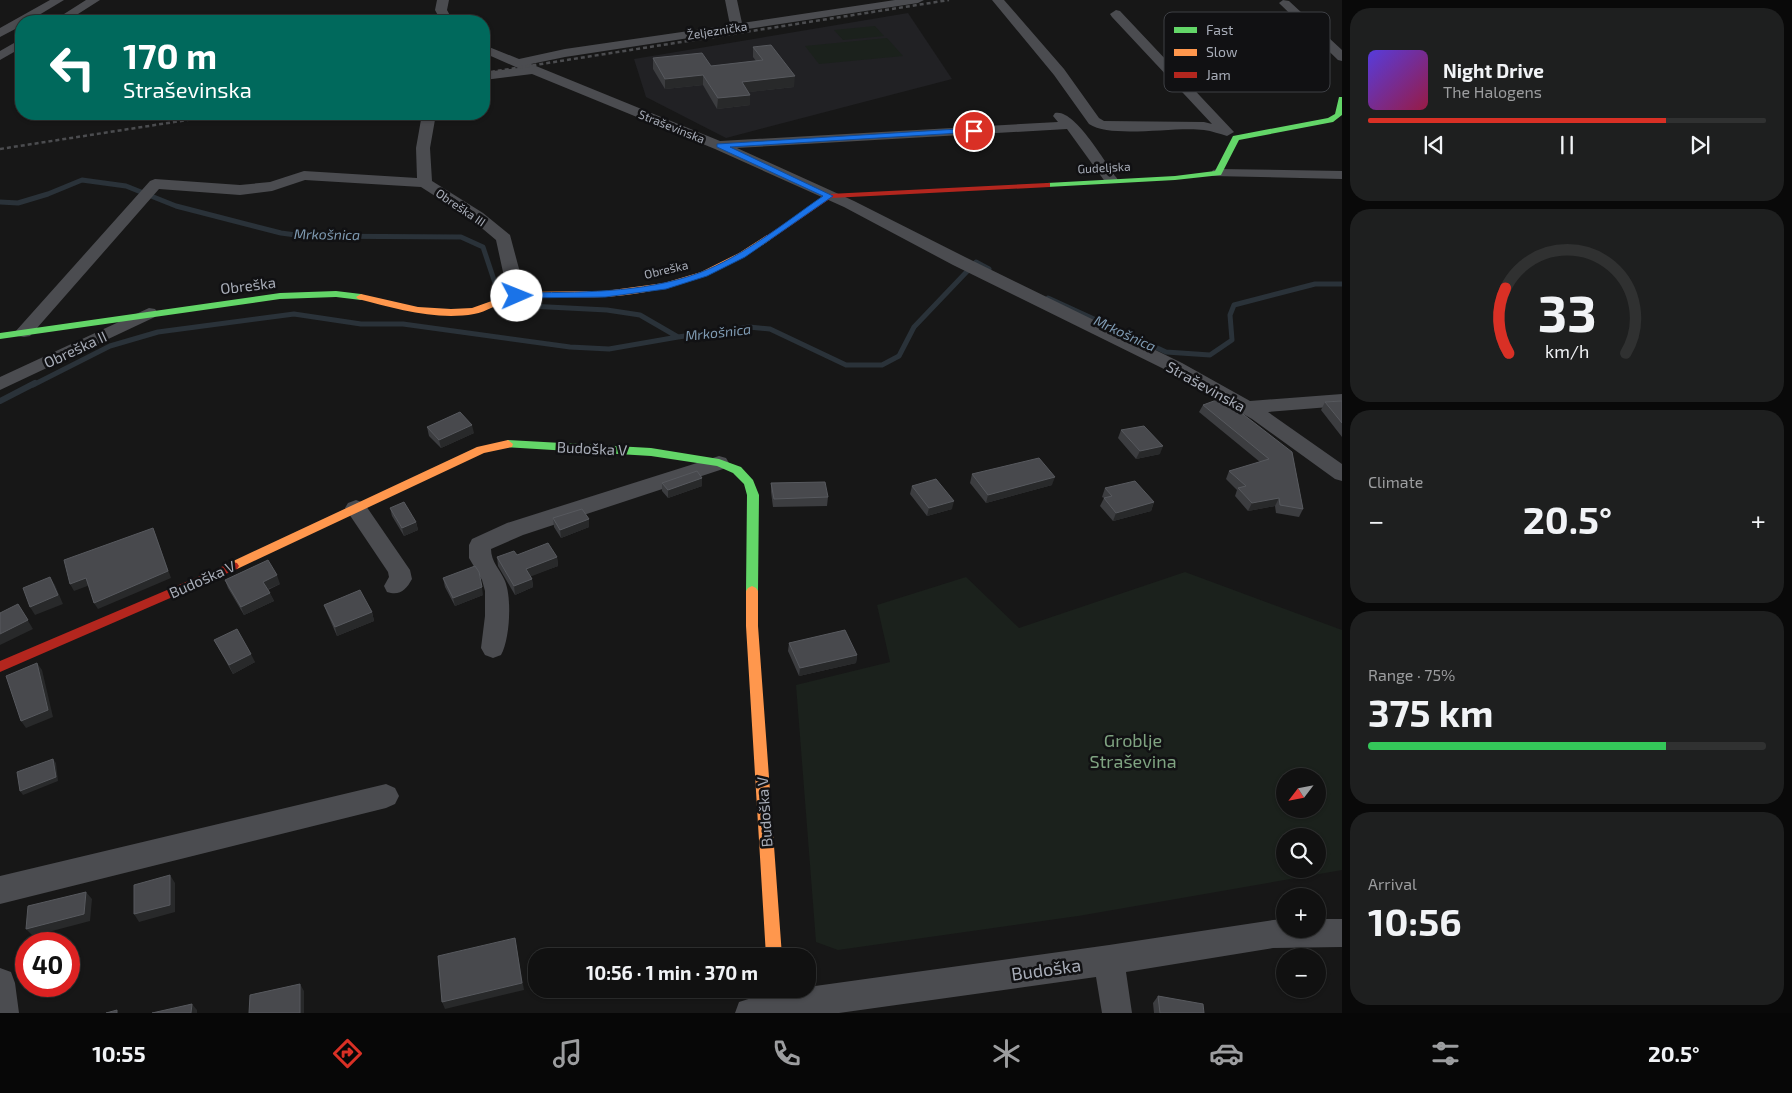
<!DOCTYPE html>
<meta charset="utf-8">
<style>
:root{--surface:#111;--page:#1e1f1f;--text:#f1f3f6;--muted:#9c9d9f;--line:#303131;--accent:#d93025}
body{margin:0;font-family:"Exo 2",sans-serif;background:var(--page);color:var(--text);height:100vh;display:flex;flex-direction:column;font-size:19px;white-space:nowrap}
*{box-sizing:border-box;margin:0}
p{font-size:16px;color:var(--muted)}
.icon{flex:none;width:28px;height:28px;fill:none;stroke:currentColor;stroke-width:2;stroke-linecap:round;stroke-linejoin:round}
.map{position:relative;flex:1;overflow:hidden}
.panel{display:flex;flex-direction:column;gap:8px;padding:8px;background:#090909;width:450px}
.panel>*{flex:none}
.hud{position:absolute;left:15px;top:15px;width:475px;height:105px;border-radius:20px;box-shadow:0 1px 4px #0004,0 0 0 1px var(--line);background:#00695c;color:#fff;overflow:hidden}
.needle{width:32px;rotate:238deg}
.buttons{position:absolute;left:1276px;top:768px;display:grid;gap:10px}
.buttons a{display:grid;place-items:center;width:50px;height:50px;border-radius:50%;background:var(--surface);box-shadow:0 1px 4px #0004,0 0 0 1px var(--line);font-size:25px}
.speed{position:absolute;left:15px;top:932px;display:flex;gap:10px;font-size:25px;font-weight:700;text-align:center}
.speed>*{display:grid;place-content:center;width:65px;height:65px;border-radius:50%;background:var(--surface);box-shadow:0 1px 4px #0004,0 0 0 1px var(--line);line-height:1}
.speed .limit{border:8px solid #d22;background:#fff;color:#111}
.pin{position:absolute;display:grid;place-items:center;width:42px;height:42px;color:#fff;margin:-21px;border:2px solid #fff;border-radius:50%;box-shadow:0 1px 5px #0007}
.me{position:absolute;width:55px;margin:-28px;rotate:89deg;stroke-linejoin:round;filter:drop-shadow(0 0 4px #0008)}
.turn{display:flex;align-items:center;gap:18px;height:105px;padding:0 25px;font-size:22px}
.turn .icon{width:65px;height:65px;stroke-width:2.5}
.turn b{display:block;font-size:35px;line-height:42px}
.big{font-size:38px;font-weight:700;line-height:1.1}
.panel .widget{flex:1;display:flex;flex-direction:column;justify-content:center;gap:8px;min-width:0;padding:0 18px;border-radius:20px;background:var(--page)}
.panel .dial{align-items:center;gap:0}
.dial svg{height:130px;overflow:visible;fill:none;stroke:var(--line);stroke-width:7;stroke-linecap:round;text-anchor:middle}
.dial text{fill:var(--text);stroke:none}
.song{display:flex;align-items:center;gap:15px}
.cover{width:60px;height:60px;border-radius:8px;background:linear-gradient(135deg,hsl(250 70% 55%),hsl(340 70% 35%))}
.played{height:5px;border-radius:2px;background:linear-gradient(90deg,var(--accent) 75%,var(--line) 75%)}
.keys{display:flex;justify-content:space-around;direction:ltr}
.heat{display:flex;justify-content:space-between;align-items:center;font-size:28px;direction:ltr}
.charge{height:8px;border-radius:4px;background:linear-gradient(90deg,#34c759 75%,var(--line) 0)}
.trip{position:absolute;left:528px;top:948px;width:288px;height:50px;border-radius:20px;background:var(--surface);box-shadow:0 1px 4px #0004,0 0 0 1px var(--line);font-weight:700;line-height:50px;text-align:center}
.tab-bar{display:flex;height:80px;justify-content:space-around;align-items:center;background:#070707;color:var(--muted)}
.tab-bar .icon{width:35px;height:35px}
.tab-bar .selected{color:var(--accent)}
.tab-bar b{font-size:22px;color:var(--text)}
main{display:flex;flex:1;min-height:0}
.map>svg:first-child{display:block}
.built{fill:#212124}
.green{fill:#1b211c;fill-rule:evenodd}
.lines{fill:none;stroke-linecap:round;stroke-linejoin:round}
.stream-far1{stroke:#2a3239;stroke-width:5}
.stream{stroke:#2a3239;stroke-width:6}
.street{fill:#4b4c50;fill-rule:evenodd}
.fast{fill:#63d668;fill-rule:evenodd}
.slow{fill:#ff974d;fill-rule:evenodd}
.jam{fill:#b3261e;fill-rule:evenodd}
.rail{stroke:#4b4c4f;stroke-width:2.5;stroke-dasharray:4 3;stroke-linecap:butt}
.wall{fill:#3c3d40}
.shaded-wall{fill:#28292a}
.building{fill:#48494d;stroke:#57595e}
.route{fill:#1a73e8;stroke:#114b97}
.labels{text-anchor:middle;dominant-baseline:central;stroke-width:5;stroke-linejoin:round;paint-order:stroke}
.far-street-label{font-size:12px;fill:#a8adb8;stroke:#111113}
.far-water-label{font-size:14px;font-style:italic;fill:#7f9bb3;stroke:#111113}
.street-label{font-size:15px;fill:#a8adb8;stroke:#111113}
.near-park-label{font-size:18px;fill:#7fa381;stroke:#111113}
.near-street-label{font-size:18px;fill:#a8adb8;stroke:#111113}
.key{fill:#111113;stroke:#3e4045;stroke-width:1}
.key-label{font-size:14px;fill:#a8adb8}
</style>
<main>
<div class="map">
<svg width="1342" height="1013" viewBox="0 0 1342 1013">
<rect width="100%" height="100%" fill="#171717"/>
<!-- built -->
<path class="built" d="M908 13 952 79 726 138 646 97 634 59Z"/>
<!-- green -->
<path class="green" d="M875 26 884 36 843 40 834 30Z
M887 38 903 56 819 64 805 46Z
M1185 572 1342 630V870L1078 916 838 950 816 942 796 685 890 662 877 605 966 577 1019 628ZM1285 776H1318V809H1285ZM1285 836H1318V869H1285Z"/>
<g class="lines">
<!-- stream-far1 -->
<path class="stream-far1" d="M0 202 18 203 48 194 82 180 126 186 176 206 281 233 303 236 461 237 483 247 498 292 513 302 529 306 607 310 640 315 678 337 749 327 770 329 846 365H882L899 356 914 327 976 262 989 269
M1048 298 1166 352 1210 355 1232 340 1230 315 1234 305 1315 284H1342
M33 385 110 346 158 332 294 314 361 324H403L570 347 609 349 678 337"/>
<!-- stream -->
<path class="stream" d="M0 401 35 383"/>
<!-- street -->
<path class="street" d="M50 0H64L29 21H21V26L0 37V28Z
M86 0H100L67 21H53Z
M437 0H449L447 10 453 21H441L435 10Z
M725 0H737L742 23 895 0H924L918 3 565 57 531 64 720 141 1058 122 1053 116 1055 113C1074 108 1105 162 1116 177L1118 180 1116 183H1106L1067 129 737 148 854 201 965 257 1182 363 1250 401 1342 394V406L1268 412 1342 464V481L1335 479 1252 419 1168 371 953 265 844 207 715 149 532 74 484 80V72L518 68 484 53V45L519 59 565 49 730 25Z
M992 0H1004L1064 69 1099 118 1104 121 1204 122 1212 124 1112 17 1110 14 1116 10 1120 11 1234 132 1227 136C1220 134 1212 131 1204 130 1175 126 1112 139 1089 124L1054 75Z
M1283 0 1289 1 1342 50V61L1338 60 1281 5 1279 3Z
M364 14 388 18 390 21H329L335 17Z
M21 39V48L0 60V51Z
M422 114H436L430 148 432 181 483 213 510 235 526 295 523 299 517 300 511 299 508 295 496 240 471 219 421 187 305 180 272 191 240 195 159 189 30 336 24 337 18 336 15 332 150 181 155 179 240 185 270 182 304 171 417 178 416 148Z
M1218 169 1342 171V179L1213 176 1211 173 1213 170Z
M149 308 155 309 158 313 155 317 0 390V377Z
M719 456 726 458 729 463 726 468 523 535 491 549C491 562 500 569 505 581 512 598 510 639 501 655L493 658 485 655 481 648 485 616V591L482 580 469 558V545L472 539 507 523Z
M356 500 364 503 410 570 412 579C406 590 400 596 387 592L384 586 389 577 388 572 345 508 348 503Z
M386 784 395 788 399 796 395 804 386 808 0 904V876Z
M1285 919V929H1318V919H1342V947L1273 948 1126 972 1132 1013H1102L1096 977 839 1013H735L739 1002 761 995V989H806L808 987 1109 945 1273 920Z
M0 968 11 972 15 983 19 1013H0Z"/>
<!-- fast -->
<path class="fast" d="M1339 97H1342V115L1333 122 1239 140 1221 175 1175 180 1047 187 1043 185 1047 183 1175 176 1215 171 1233 136 1328 118 1335 114Z
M336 291 361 294 366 297 361 300 336 297 280 299 0 339V333L280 293Z
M508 440 651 448 719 459 741 467 753 480 759 495 758 591 756 594H748L746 591 747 495 744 484 733 473 717 466 651 456 504 447 503 444Z"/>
<!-- slow -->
<path class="slow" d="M767 235 770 236V240C718 276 667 293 604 297 576 298 548 296 520 298 504 299 490 311 474 314 436 321 394 308 358 299L356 297 361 294 418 307 451 309 472 308 517 292 605 291 664 283 701 272 739 253Z
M508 440 513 444 512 447 484 453 237 569H229L227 566 229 563 477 447Z
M752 586 756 588 758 591V626L782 956H766L746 626V591L748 588Z"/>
<!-- jam -->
<path class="jam" d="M1047 183H1050V187L831 198 770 240H764L763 238 829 194Z
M233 562 237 563 239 566 237 569 0 672V661Z"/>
<!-- rail -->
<path class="rail" d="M484 73 949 0
M0 149 226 114"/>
</g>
<!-- wall -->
<path class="wall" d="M753 47 794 87 749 92 750 95V105L717 109 703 85 665 89 653 69V58L711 66 756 61 753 57Z
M1342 401V437L1321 410 1325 402Z
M1203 405 1292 452 1303 509 1299 517 1276 513 1275 506 1248 511 1235 496 1237 490 1226 479 1229 471 1260 462 1199 412Z
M427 427 474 433 441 448 429 436Z
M1121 430 1160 454 1136 459 1118 438Z
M972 474 1052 485 986 503 970 483Z
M702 478V486L668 498 662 491V483Z
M771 483 828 497 827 506 773 507 771 492Z
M912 486 952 509 927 516 910 494Z
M1105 488 1154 502 1151 511 1113 521 1100 506 1104 498 1102 497Z
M390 508 416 522 418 530 404 536 392 516Z
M553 518 589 519V527L561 538 554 527Z
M517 555 557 557 558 566 530 576 532 579 533 587 515 595 498 566 497 557Z
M443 578 483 595 455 606 445 587Z
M225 580 280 584 268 590 274 601 244 615 228 588Z
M324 605 372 612 374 621 337 636 327 613Z
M214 640 255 662 233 674Z
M789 643 857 655 856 663 799 676 788 651Z
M1158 996 1204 1013H1154L1153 1003Z"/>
<!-- shaded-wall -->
<path class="shaded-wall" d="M703 75V85L665 89V79Z
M795 76 794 87 741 93 742 82Z
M750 95V105L717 109 718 98Z
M472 425 474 433 441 448 439 440Z
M1163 446 1160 454 1136 459 1140 451Z
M1055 477 1052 485 986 503 988 495Z
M702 478V486L668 498V490Z
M1279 498 1275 506 1248 511 1252 503Z
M954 501 952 509 927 516 929 508Z
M1154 502 1151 511 1113 521 1116 513Z
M589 519V527L561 538 560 530Z
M416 522 418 530 404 536 402 528Z
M153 528 156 535 171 578 98 609 94 603Z
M557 557 558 566 527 578 526 569Z
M277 575 280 584 266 590 263 582Z
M50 577 55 585 63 604 35 615 30 607Z
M86 578 90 585 74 591 70 584Z
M532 579 533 587 515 595 514 586Z
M482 587 483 595 455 606 453 598Z
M270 593 274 601 244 615 241 607Z
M18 604 33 629 0 645V634Z
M372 612 374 621 337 636 335 627Z
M251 654 255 662 233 674 229 665Z
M857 655 856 663 799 676 800 668Z
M37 663 42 670 53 717 26 728 21 721Z
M53 759 56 763 58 781 23 795 20 791Z
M170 875 175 883V912L139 922 134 914Z
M86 892 92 899 90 921 33 936 26 929Z
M515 938 524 990 445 1009 442 1002Z
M300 984 304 991V1013H300Z
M192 1004 197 1010V1013H191Z"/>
<!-- building -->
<path class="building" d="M771 45 795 76 742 82 750 95 718 98 703 75 665 79 653 58 702 53 711 66 763 60 753 47Z
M1222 398 1292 452 1303 509 1280 505 1279 498 1252 503 1238 488 1246 486 1229 471 1269 459 1203 405Z
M1342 401V423L1325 402Z
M460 412 472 425 439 440 427 427Z
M1144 426 1163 446 1140 451 1121 430Z
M1039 458 1055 477 988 495 972 474Z
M697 471 702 478 668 490 662 483Z
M936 479 954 501 929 508 912 486Z
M1135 481 1154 502 1116 513 1104 498 1112 496 1105 488Z
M825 482 828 497 774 499 771 483Z
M404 502 416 522 402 528 390 508Z
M582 509 589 519 560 530 553 518Z
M153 528 168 571 94 603 86 578 70 584 64 560Z
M548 543 557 557 526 569 532 579 514 586 497 557 514 551 517 555Z
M268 560 277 575 263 582 270 593 241 607 225 580Z
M475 566 479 572 482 587 453 598 443 578Z
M50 577 58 595 30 607 23 588Z
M360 590 372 612 335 627 324 605Z
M18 604 28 620 0 634V613Z
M237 629 251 654 229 665 214 640Z
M845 630 857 655 800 668 789 643Z
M37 663 48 710 21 721 6 676Z
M53 759 56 777 20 791 17 772Z
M170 875V905L134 914V885Z
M86 892 84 914 26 929 28 906Z
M515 938 522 983 442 1002 438 956Z
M300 984V1013H249L250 995Z
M1158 996 1203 1004 1204 1013H1160Z
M192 1004 191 1013H152Z
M117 1010V1013H106Z"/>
<!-- route -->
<path class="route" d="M974 128 977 131 976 132 730 147 833 196 745 257 707 276 666 289 605 297 517 298 513 296 517 293C578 292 641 294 699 273 744 256 784 223 823 196L717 147V144Z"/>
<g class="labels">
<!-- far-street labels -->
<g class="far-street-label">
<text transform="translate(717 30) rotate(-9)">Željeznička</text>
<text transform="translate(672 126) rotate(22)">Straševinska</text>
<text transform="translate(1104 167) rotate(-3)">Gudeljska</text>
<text transform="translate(461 207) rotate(34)">Obreška III</text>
<text transform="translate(666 269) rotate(-13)">Obreška</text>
</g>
<!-- far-water labels -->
<g class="far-water-label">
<text transform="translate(327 234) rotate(1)">Mrkošnica</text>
<text transform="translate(718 332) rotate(-6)">Mrkošnica</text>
<text transform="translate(1125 333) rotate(25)">Mrkošnica</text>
</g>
<!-- street labels -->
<g class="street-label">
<text transform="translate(248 285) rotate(-7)">Obreška</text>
<text transform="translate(75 349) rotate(-25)">Obreška II</text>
<text transform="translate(1206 386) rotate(29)">Straševinska</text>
<text transform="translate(592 448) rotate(3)">Budoška V</text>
<text transform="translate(202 579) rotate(-24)">Budoška V</text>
<text transform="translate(764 812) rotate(-94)">Budoška V</text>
</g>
<!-- near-park labels -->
<g class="near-park-label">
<text x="1133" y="740">Groblje<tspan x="1133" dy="21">Straševina</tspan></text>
</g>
<!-- near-street labels -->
<g class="near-street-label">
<text transform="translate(1046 969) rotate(-8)">Budoška</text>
</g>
</g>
<!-- legend -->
<rect x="1164" y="12" width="166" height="80" rx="8" class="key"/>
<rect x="1174" y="27" width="23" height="6" fill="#63d668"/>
<rect x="1174" y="49" width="23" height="7" fill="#ff974d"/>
<rect x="1174" y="72" width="23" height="6" fill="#b3261e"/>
<g class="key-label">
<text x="1206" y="35">Fast</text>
<text x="1206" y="57">Slow</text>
<text x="1206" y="80">Jam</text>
</g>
</svg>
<div class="buttons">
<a><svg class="needle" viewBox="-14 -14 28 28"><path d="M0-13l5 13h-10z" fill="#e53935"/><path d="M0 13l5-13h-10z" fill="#9c9d9f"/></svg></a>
<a><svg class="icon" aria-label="search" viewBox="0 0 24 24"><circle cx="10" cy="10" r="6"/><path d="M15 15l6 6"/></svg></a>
<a>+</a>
<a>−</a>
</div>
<div class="speed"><div class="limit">40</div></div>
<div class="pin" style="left:974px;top:131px;background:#d93025"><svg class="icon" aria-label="arrive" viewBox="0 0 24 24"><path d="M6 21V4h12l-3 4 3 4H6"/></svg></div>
<svg class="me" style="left:517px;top:296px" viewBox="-20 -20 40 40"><circle r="19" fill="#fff"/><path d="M0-13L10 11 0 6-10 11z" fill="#1a73e8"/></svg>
<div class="trip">10:56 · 1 min · 370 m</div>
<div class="hud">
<div class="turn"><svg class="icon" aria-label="left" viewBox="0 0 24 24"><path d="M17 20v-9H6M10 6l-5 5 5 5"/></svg><div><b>170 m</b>Straševinska</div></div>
</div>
</div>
<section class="panel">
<div class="widget">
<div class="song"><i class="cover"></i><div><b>Night Drive</b><p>The Halogens</p></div></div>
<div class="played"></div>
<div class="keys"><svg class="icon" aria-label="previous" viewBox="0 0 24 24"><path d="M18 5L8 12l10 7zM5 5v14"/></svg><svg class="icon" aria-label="pause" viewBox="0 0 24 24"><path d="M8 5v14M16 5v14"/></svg><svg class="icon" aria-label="next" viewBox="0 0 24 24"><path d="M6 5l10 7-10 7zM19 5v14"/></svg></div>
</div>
<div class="widget dial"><svg viewBox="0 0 100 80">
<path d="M14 69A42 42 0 1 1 86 69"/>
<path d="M14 69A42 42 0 0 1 12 29" stroke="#d93025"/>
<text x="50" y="56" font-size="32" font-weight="700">33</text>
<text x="50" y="72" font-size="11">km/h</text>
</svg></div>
<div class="widget"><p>Climate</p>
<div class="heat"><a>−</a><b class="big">20.5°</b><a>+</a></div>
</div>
<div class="widget"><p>Range · 75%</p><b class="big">375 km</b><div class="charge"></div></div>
<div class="widget"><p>Arrival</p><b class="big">10:56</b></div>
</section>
</main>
<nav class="tab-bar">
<b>10:55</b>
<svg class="icon selected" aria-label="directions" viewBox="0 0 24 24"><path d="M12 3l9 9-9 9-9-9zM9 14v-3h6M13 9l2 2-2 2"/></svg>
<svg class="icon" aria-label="music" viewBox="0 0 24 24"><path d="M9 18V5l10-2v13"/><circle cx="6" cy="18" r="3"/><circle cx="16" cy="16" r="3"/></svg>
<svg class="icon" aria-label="phone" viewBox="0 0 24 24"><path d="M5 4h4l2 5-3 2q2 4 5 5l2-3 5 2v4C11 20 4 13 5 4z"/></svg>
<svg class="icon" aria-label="climate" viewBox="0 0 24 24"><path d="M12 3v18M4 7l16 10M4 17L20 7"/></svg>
<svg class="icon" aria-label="car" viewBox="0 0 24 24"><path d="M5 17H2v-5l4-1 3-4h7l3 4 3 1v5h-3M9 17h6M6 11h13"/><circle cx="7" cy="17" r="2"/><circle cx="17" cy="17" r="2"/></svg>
<svg class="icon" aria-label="filters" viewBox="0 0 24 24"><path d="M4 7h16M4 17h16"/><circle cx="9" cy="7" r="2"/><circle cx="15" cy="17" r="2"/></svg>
<b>20.5°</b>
</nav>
